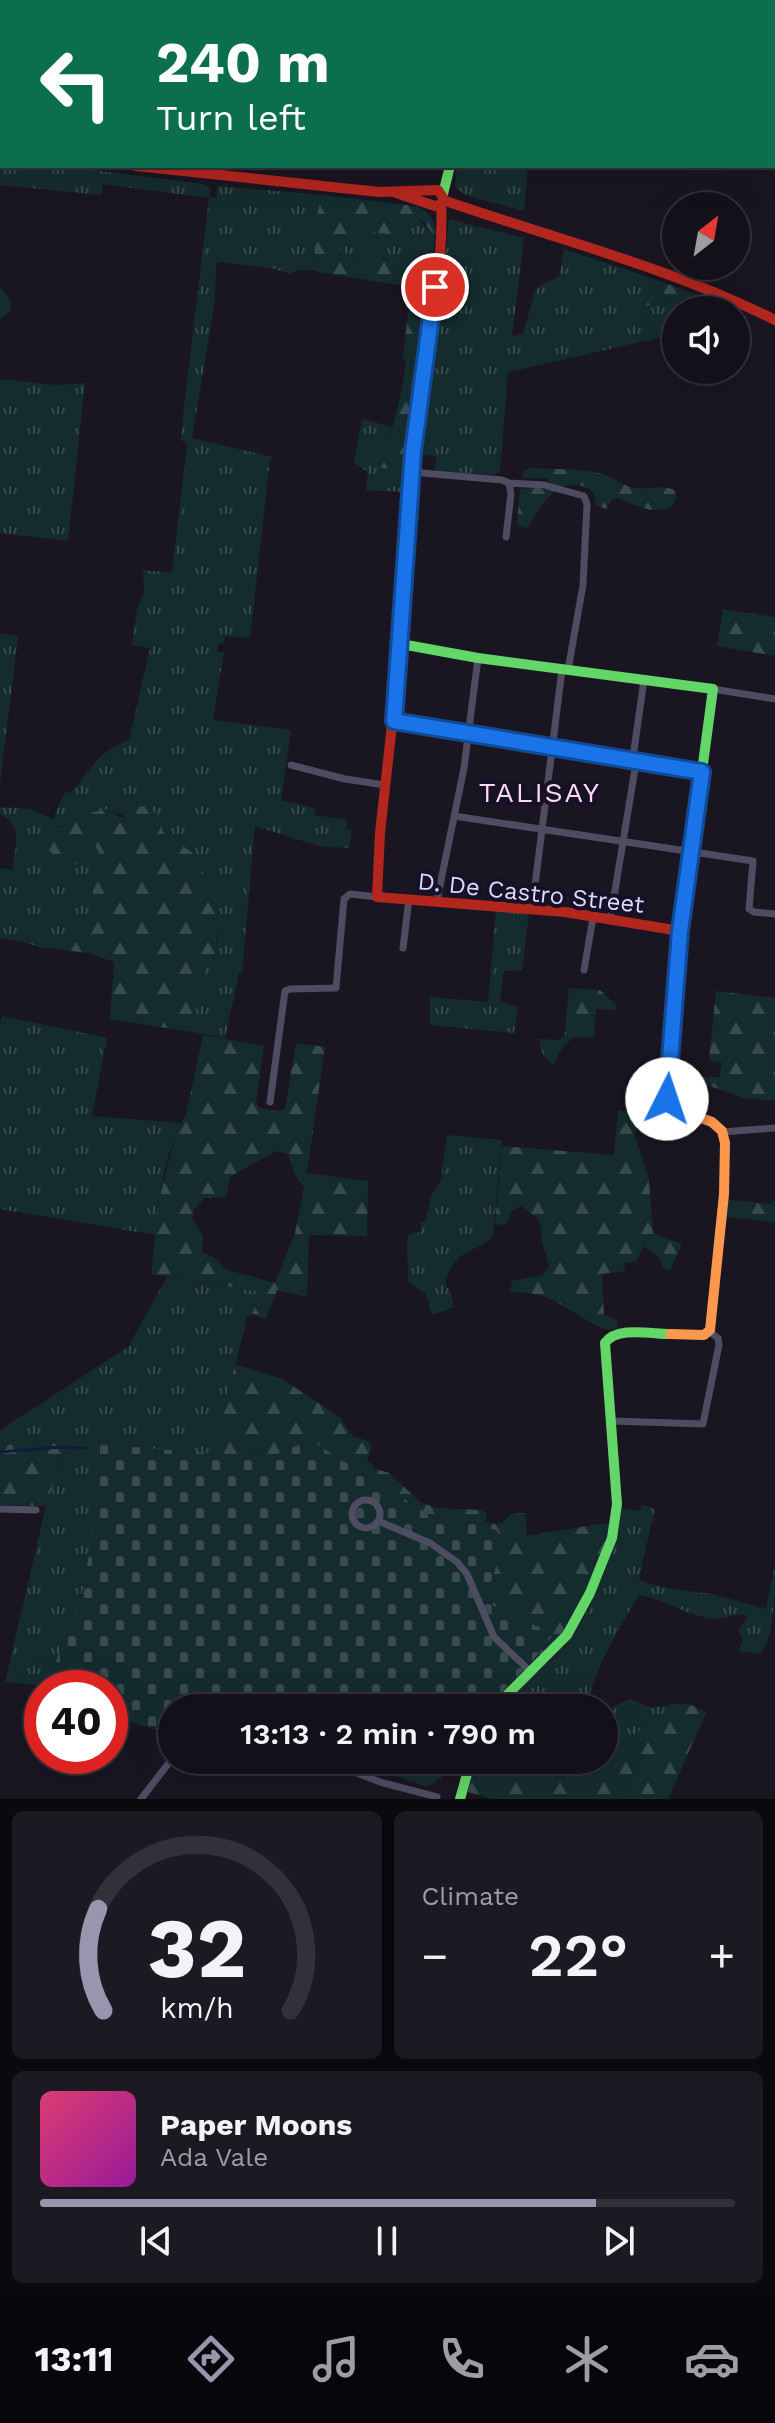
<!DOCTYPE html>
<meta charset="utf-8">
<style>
:root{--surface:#131019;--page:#1c1922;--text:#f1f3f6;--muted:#9d9da2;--line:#323038;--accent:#9a94af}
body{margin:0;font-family:"Work Sans",sans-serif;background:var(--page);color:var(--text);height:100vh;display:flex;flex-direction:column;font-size:30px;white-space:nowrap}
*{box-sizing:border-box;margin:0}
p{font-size:26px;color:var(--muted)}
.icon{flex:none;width:44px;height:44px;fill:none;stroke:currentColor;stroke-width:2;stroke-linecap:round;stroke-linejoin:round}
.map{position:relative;height:1799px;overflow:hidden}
.details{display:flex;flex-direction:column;gap:12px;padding:12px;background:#0a090e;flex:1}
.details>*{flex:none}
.guide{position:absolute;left:0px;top:0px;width:776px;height:168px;box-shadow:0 8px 32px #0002,0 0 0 2px var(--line);background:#0b6e4f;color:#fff;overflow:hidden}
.needle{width:52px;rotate:31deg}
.buttons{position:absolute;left:662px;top:192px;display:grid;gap:16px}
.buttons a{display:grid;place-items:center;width:88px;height:88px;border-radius:50%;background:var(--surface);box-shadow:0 8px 32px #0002,0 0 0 2px var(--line);font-size:40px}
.speed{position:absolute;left:24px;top:1670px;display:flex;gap:16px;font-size:40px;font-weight:700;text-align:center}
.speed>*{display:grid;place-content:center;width:104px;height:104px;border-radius:50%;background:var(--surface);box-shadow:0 8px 32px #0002,0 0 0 2px var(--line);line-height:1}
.speed .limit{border:12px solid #d22;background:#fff;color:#111}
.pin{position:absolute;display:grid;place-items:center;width:68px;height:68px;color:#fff;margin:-34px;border:4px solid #fff;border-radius:50%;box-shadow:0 2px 8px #0007}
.me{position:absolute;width:88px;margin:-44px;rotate:4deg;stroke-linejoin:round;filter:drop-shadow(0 0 6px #0008)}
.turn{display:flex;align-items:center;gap:28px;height:168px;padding:0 24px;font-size:36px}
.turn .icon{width:104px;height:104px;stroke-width:2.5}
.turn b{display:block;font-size:56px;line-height:68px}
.big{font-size:60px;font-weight:600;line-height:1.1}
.details .tile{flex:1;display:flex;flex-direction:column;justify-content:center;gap:12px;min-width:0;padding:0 28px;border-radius:12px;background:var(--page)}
.details .dial{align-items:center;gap:0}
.dial svg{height:208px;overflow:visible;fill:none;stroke:var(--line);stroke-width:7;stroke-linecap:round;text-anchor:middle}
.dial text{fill:var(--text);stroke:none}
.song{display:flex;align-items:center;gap:24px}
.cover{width:96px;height:96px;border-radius:12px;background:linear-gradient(135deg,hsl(340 70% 55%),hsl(300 70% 35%))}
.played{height:8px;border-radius:4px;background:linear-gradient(90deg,var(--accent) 80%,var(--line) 80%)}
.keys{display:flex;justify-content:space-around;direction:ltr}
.heat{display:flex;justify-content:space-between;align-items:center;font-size:44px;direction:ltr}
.details .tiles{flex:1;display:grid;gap:12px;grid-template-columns:1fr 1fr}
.tile:last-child{grid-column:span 2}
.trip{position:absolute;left:158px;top:1694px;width:460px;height:80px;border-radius:40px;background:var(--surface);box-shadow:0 8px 32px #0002,0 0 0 2px var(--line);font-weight:600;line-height:80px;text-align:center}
.tab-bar{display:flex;height:128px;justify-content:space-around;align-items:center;background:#08060a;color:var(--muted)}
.tab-bar .icon{width:56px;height:56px}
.tab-bar .current{color:var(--accent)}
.tab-bar b{font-size:36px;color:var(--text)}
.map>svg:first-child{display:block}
.grass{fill:url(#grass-tufts)}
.forest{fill:url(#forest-firs);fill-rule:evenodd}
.cemetery{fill:url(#cemetery-stones)}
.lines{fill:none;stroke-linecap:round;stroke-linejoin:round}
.stream{stroke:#0f1c3f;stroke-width:3}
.street{stroke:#4e4c61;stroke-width:7}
.fast{stroke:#63d668;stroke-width:10}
.slow{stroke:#ff974d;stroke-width:10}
.jam{stroke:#b3261e;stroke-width:10}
.route-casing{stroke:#114b97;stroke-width:20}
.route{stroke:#1a73e8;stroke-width:14}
.labels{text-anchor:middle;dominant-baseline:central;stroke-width:8;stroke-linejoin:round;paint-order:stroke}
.street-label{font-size:24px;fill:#dfd8fc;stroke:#161126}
.quarter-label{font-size:28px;letter-spacing:2px;fill:#fddaee;stroke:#161126}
</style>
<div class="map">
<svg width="775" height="1799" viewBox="0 0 775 1799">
<defs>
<pattern id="grass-tufts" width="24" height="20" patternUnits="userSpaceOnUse" patternTransform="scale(2)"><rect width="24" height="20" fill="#152c2e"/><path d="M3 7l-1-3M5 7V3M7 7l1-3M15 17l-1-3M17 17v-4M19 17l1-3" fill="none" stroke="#374a4d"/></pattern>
<pattern id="forest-firs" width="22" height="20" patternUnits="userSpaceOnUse" patternTransform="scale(2)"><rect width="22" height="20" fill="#152c2e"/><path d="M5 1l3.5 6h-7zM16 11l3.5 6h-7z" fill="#374a4d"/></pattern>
<pattern id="cemetery-stones" width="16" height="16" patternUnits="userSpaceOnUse" patternTransform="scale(2)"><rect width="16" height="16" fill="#152c2e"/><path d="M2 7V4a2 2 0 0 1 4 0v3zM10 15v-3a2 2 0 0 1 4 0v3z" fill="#374a4d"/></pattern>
</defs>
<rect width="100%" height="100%" fill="#191621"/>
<!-- grass -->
<path class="grass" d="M0 158 2 166H63L203 184 210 187 209 197 216 198 218 186 323 195 314 253 316 270H297L290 274 275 269 220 262 216 264 215 301 192 438 273 457 270 460 250 638 225 636 223 644H218L217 652 224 653 213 720 291 730 281 800 315 808V815L347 820 346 829 352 831 349 848 319 846 255 826 242 973H239L225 1038 192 1032 204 966 214 967C215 953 219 936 217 921 215 899 202 881 201 859L162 831 112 811 66 826H57L78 863 87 845H95L101 857 94 880 88 941 83 944 24 935V942L0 938V868L12 870C15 848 24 826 0 814V807L30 809 53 819 65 792 71 793C89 771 100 749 129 740L150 648 132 645 137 609 144 593 143 570 172 573 187 444 181 440 184 407 209 198 103 184 101 195 0 185Z
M457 166H528L524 211 465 195 455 187Z
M417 217 431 233 436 232 414 403 411 391 402 388 406 363H410C425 333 428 295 426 262L350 257 340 249 341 239 345 236 368 235 373 232 405 237 409 233V223Z
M449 219 524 238 512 336 523 334 535 291 542 284 559 277 564 249 645 276 641 307 701 296 733 310H676V334L508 372 500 471 495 475 435 471 436 456 418 454 437 328Z
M0 288 11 301V310L0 319Z
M0 379 57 385 85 383 68 541 0 533Z
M362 419 393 427 385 445 402 472 405 468 403 492 366 490 368 472 354 463Z
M0 633 18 636 0 784Z
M496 910 529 913 522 970 504 971 500 1001 518 1007 514 1033 430 1025V997L488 1002Z
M2 1016 107 1038 92 1116 181 1123C164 1156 160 1198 156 1235L0 1209V1024Z
M447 1135 502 1140 493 1236C473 1256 456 1246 445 1283L451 1293 454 1307 432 1315C424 1284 428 1298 408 1281L407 1241 408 1235 421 1232V1222L425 1221 432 1193 441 1180Z
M167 1277 256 1291 259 1296 252 1314 247 1317 214 1454 98 1444C99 1493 93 1545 82 1593 75 1625 59 1656 46 1686L5 1682 46 1506 67 1444 0 1445V1430L128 1347Z
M642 1505 655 1509 639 1577 641 1581 665 1588 712 1594 766 1609 775 1564C775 1587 775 1640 760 1654L739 1651 743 1638 738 1630 747 1619 746 1615C732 1613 725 1621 708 1618 684 1614 663 1599 639 1595 617 1632 596 1666 586 1708H499C520 1686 546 1667 566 1644 589 1617 620 1542 621 1508L640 1511Z
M629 1699 652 1708 680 1703 679 1709 645 1726 616 1750 604 1755V1711Z"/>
<!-- forest -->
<path class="forest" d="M323 195 416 206C428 211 434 219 436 232L432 233 424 222 417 217 409 223V233L405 237 373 232 365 241 356 236H345L341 240 340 249 350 257 426 262C431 281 423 348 410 363H406L403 356 411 287 317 272C312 250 314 217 323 195Z
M645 276 701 296 640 307Z
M402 388 410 390 414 403 405 468 402 472 379 467C374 451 386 447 391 433 395 418 399 403 402 388Z
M531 468C555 470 585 467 608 476 620 481 620 485 637 488 650 490 662 484 674 490L677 497C667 522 635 505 618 498L612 500 606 509 596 505C595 494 593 489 582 486 555 478 538 509 528 528L519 526 517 523 520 489 536 487 545 490 551 484 546 478H523V471Z
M723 609 775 617V656L717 646Z
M149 806 162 822V831L201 859C202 881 216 899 217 922 218 936 215 953 214 968L204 966 192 1032 110 1019 114 962 88 953 39 947 24 942V935L31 926 37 924 44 928 43 937 83 944 88 941 94 880 101 857 95 845H87L78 863 69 866 47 849 43 837 48 828 66 826C78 814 97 811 113 808L112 812 123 818 135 807Z
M569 988 600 990 617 1006 616 1010 596 1009 594 1038 573 1037 559 1052 554 1065 543 1055 539 1039 560 1040 565 1033Z
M716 991 775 998V1100L747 1099 698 1082 699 1077H719L722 1063 709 1060Z
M203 1035 264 1046 256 1103 260 1108 281 1111 285 1108 296 1043 325 1047 307 1173 368 1181 367 1236 309 1235 307 1297 277 1290 266 1319 252 1314 259 1296 256 1291 151 1274 160 1197 175 1136 186 1114ZM276 1151 288 1154 295 1175 304 1187 295 1233 275 1283 224 1269 218 1260 202 1252 203 1236 192 1219 194 1210 204 1198 226 1197 230 1177Z
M618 1110 639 1112 635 1136 649 1179 653 1233 682 1244 670 1270 664 1269 659 1257 643 1246 637 1261 624 1263 625 1271 602 1274 604 1314 618 1321 616 1329 607 1330C574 1317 549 1287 510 1293L512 1281 542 1275 549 1266 542 1241 540 1221 521 1206 513 1210 506 1224 495 1225 502 1146 614 1155Z
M727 1200 770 1204 775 1200V1222L727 1217Z
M235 1364 282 1379 340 1417 353 1437 369 1441 371 1448 367 1460 376 1469 389 1473 420 1502 436 1508 481 1510 487 1513 485 1522C500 1526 501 1523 512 1514L526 1513 527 1536 599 1524H612C595 1572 576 1633 531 1663L554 1634 485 1602 504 1540 474 1523 431 1516 310 1440 273 1456 231 1455 90 1589 49 1688 46 1686 82 1596 91 1542 98 1444 214 1454Z
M67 1443 46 1506 0 1505V1445Z
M680 1703 694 1706 706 1713 668 1799H492L468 1792 476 1760H604V1755L616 1750 645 1726 678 1709Z"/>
<!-- cemetery -->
<path class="cemetery" d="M310 1440 431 1516 474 1523 496 1530 504 1540 485 1602 554 1634 531 1663 486 1708H172V1735L110 1715V1688L46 1686 82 1596 91 1542 98 1444 230 1455 273 1456Z
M352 1760H454L441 1778 427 1787Z"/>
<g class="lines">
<!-- stream -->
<path class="stream" d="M0 1452 61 1447 86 1448"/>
<!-- street -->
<path class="street" d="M411 472 502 480 509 483 511 494 506 537
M509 483 544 485 584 496 587 504 583 585 568 670
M713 689 775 699
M394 721 702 772
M291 765 345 779 385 785
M454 816 753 861 749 909 754 912 775 914
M437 900 464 768 478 658
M532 909 562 670
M610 921 635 769 633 757 644 680
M403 948 409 899
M584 970 593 918
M270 1102 285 991 290 989 336 988 344 899 350 894 377 897
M722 1132 775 1128
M612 1421 703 1424 719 1345 718 1338 710 1332
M352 1514a14 14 0 1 1 28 0a14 14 0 1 1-28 0Z
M0 1509 36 1510
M378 1521 430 1543 457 1562 467 1574 494 1637 530 1671
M324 1760 380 1782 437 1797
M141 1799 172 1759"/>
<!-- fast -->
<path class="fast" d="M469 0V2
M443 194 450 166
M407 553 401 644 478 658 713 689 678 951
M494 1708 567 1635 590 1593 612 1538 617 1504 605 1343C617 1326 651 1334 670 1334
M460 1799 471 1760"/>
<!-- slow -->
<path class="slow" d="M0 148 2 149
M670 1334 704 1335 710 1330 724 1194 725 1143 722 1131 712 1122 672 1107 667 1095 678 951"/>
<!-- jam -->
<path class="jam" d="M136 166 379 192 438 190 444 199 441 204 435 206 396 193
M443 200C555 239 669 267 775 320
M407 553C411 489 417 426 425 363 432 312 444 256 441 204
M401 644 380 833 377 897 565 912 680 931"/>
</g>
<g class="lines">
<!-- route casing -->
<g class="route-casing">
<path id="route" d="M435 287 413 452 394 721 702 772 680 931 667 1099"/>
</g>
<!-- route -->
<use href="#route" class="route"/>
</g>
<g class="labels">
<!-- street labels -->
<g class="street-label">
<text transform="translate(531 893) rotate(6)">D. De Castro Street</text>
</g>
<!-- quarter labels -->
<g class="quarter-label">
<text x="540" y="792">TALISAY</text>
</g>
</g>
</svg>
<div class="buttons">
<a><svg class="needle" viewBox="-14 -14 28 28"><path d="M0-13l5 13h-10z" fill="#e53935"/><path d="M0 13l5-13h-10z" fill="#9d9da2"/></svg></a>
<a><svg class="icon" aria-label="sound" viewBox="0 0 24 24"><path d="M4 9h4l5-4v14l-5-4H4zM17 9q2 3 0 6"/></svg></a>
</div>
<div class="speed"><div class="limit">40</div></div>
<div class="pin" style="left:435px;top:287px;background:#d93025"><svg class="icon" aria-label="arrive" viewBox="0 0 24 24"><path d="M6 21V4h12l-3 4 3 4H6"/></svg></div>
<svg class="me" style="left:667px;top:1099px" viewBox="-20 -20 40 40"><circle r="19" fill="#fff"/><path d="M0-13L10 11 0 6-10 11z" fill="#1a73e8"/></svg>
<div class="trip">13:13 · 2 min · 790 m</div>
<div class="guide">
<div class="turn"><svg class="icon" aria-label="left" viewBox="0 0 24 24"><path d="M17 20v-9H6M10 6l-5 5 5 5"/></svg><div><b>240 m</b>Turn left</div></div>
</div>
</div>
<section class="details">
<div class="tiles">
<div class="tile dial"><svg viewBox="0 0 100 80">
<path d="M14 69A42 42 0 1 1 86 69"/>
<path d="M14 69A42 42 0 0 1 12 30" stroke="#9a94af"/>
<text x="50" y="56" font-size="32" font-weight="700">32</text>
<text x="50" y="72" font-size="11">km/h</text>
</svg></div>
<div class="tile"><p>Climate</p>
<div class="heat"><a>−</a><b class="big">22°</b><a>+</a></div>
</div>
<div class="tile">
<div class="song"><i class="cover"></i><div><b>Paper Moons</b><p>Ada Vale</p></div></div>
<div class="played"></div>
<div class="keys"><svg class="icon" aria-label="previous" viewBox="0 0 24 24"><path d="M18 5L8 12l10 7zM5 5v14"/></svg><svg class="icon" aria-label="pause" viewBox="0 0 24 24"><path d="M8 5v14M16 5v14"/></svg><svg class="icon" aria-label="next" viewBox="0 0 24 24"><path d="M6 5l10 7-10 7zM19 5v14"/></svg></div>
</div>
</div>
</section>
<nav class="tab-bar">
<b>13:11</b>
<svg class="icon current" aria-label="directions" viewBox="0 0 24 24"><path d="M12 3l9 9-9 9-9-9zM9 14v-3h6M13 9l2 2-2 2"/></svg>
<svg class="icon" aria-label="music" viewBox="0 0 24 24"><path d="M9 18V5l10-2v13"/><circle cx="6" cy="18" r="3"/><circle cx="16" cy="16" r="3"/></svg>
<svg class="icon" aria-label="phone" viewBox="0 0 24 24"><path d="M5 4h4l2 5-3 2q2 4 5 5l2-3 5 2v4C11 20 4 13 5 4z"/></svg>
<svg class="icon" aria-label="climate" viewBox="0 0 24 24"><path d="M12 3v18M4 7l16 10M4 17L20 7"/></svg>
<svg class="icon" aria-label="car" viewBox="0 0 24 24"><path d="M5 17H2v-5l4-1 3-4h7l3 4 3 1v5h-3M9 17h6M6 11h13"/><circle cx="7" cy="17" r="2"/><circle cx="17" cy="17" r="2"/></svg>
</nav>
